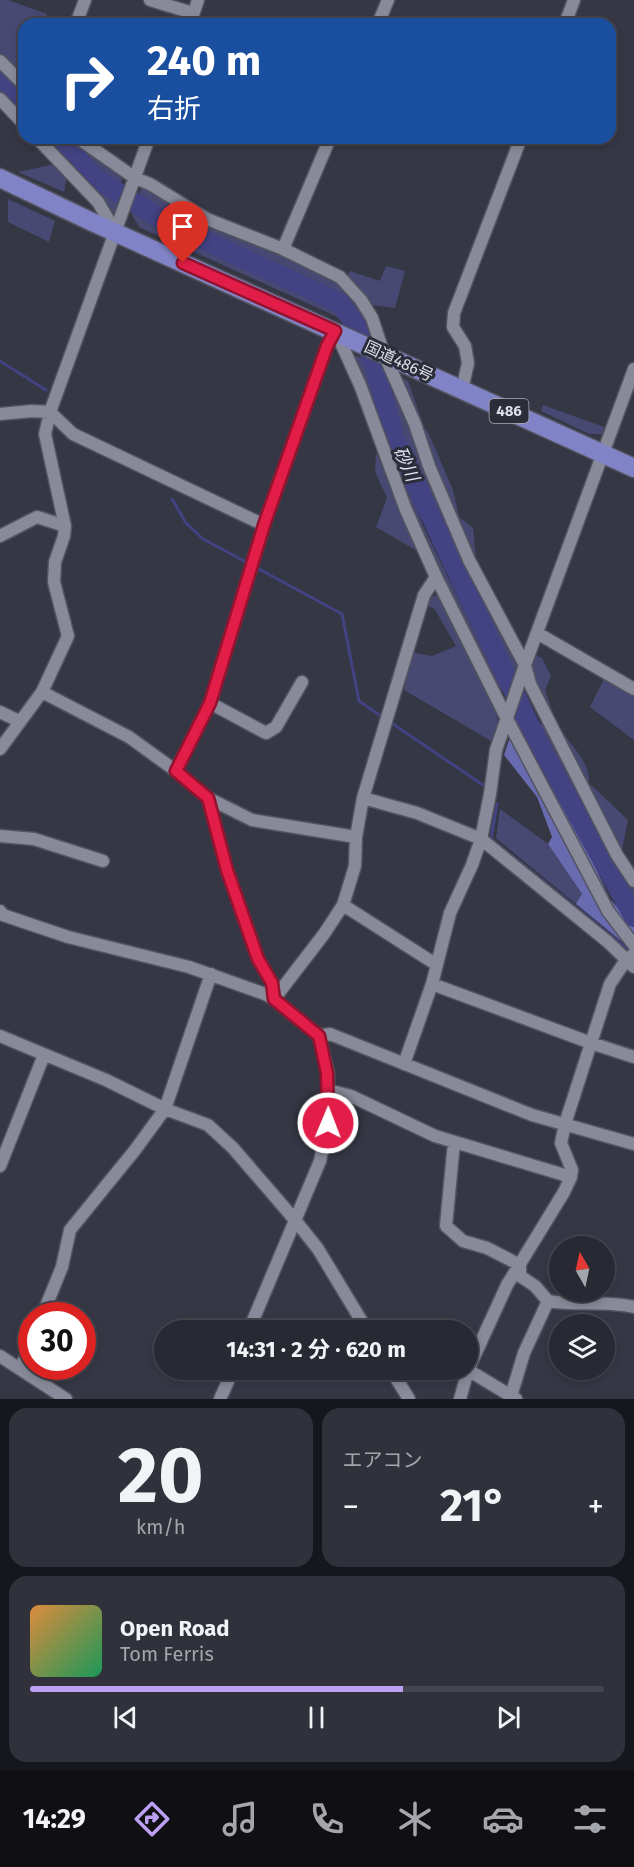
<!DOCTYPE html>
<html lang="ja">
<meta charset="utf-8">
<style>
:root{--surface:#282933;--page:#30313b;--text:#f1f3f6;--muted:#a5a6ac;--line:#44454e;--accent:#bca0f2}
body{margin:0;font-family:"Fira Sans","Noto Sans JP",sans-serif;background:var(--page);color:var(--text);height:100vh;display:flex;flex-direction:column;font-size:22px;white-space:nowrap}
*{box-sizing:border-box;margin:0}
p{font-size:20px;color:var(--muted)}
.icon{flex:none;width:33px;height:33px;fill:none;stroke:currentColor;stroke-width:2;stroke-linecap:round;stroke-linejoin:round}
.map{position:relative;height:1399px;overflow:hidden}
.drawer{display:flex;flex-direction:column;gap:9px;padding:9px;background:#16171c;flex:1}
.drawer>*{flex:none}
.banner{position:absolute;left:18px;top:18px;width:598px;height:126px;border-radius:18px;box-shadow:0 3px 9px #0003,0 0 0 2px var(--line);background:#1a4fa0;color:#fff;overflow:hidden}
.needle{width:39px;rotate:351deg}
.fabs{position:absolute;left:549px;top:1236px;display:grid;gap:12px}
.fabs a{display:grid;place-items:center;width:66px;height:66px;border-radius:50%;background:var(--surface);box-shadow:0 3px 9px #0003,0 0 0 2px var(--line);font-size:30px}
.speed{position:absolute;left:18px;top:1302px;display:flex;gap:12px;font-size:30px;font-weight:700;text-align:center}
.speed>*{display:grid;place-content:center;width:78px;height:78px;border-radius:50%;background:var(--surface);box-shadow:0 3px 9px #0003,0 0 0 2px var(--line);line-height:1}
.speed .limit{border:9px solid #d22;background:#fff;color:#111}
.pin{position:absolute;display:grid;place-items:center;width:51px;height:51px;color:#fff;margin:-62px -26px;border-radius:50% 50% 50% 0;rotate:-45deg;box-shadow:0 0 6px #0007}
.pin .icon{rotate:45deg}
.me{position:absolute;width:66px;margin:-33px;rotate:1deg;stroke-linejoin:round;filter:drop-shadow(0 0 4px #0008)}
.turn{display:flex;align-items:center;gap:21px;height:126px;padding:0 30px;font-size:27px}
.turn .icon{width:78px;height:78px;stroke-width:2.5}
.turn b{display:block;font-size:42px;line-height:51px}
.big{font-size:45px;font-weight:700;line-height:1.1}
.drawer .tile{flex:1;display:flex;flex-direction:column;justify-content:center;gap:9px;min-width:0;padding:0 21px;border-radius:18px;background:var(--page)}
.drawer .dial{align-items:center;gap:0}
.dial b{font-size:78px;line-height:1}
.song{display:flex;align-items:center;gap:18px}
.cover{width:72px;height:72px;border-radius:9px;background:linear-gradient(135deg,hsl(30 70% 55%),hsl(150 70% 35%))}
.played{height:6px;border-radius:3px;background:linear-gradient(90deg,var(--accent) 65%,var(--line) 65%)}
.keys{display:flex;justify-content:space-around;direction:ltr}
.heat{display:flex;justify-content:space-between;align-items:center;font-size:33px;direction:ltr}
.drawer .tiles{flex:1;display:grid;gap:9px;grid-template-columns:1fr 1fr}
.tile:last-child{grid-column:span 2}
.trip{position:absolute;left:154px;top:1320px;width:324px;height:60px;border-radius:30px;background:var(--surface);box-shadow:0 3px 9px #0003,0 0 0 2px var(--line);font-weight:700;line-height:60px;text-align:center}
.tabs{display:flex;height:96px;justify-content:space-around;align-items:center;background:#101014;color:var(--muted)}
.tabs .icon{width:42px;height:42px}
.tabs .on{color:var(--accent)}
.tabs b{font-size:27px;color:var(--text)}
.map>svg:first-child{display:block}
.green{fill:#474972}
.forest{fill:#696bb0}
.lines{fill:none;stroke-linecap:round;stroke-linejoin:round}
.stream{stroke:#434282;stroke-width:3}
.river{stroke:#434282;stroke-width:20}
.minor-casing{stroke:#53545f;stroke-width:15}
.highway-casing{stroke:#53545f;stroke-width:21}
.minor{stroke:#898a99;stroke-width:12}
.highway{stroke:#8083c5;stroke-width:18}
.route-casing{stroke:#92132f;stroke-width:15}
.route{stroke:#e11d48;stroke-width:10}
.labels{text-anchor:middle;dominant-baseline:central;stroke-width:6;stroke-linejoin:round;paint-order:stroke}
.shield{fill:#2b2d39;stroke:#a8a9b2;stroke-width:1.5}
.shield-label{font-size:15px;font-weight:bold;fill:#dddee6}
.street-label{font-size:16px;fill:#dddee6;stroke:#2b2d39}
.water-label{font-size:18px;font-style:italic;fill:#dee0f4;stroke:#2b2d39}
</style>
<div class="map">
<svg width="634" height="1399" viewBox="0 0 634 1399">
<rect width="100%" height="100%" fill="#353744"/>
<!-- green -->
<path class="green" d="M0 0H8L47 14V24H24V78L0 53Z
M41 138H50L88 178 120 198 116 214 108 210Z
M65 138H72L123 176 120 185Z
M55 164 67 175 64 192 18 172Z
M142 186 335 279 357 300 372 335 329 313 139 227 132 215Z
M8 199 55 221 49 242 8 222Z
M386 266 405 271 395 308 372 305 348 275 350 271 380 281Z
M350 354 369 361 389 437 423 526 501 686 503 703 409 506Z
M399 376 408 381 425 429 428 432 453 490 459 517 473 528 477 568Z
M397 390 518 665 514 672 457 562 393 423 392 395Z
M543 405 604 427 602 434H589L541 411Z
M376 452 419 552 376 527 387 498 375 472Z
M440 594 495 706 498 722 491 741 404 690 412 652 432 656 456 646 434 608 426 606 429 598Z
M535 655 542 658 551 676 545 690C549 702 553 714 559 725 568 745 590 759 589 783L628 820 619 865 634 884V900L602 848 538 729 543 719 529 669Z
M605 677 634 694V740L590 707Z
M500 809 548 844 583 896 576 904 496 838Z"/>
<!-- forest -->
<path class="forest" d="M516 719 532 740 572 817 610 899 634 926V945L631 949 576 904 582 894 548 844 552 837 537 797 504 755Z"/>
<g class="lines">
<!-- stream -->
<path class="stream" d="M0 361 46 390
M172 499 186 523 203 539 246 562
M259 569 342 614 359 701 385 719
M390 722 483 785
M497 804 491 839 630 951"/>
<!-- river -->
<path class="river" d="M0 79 24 104
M57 138 97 179 167 223 340 303 360 330 375 366 394 438 539 745 634 917"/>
<!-- minor casing -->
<g class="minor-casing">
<path id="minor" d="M150 0 193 13
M76 24 85 0
M190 24 198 0
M378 24 388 0
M565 24 574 0
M0 61 24 85
M0 99 24 124
M37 138 98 202 115 231
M78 138 135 178 150 184 207 219 283 249 340 277 361 300 372 318 384 354 415 424 429 466 469 560 525 665 530 684 617 855 634 881
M283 249 330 138
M336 332 360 385 406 510 436 577 507 719 608 911 634 945
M462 390 468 363 465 346 453 327 454 313 521 138
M0 414 32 411 50 412 73 434 264 525
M0 536 37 517 65 526
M537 633 634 689
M42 692 129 737 176 771 208 798 252 820 356 837
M210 703 266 733 276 727 302 682
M0 712 19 721
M0 749 42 692 68 636 54 582 55 562 64 536 65 526 45 434 50 412 149 138
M176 771 210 703 264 525 327 346 335 331
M208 798 227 870 258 959 272 983 274 999
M363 798 417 813 481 839 608 942 634 967
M0 836 34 839 103 861
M343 905 437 965
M0 911 3 915 68 937 189 967 265 994 274 999 319 1036 328 1073V1123L320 1161 249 1330
M432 984 591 1043 634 1057
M274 999 324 934 343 905 355 866 356 837 363 798 424 595 436 577
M0 1036 106 1080 165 1109 208 1125 233 1148 295 1220 318 1249 367 1330
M319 1036 330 1034 532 1115 634 1144
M404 1064 432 984 450 913 472 865 481 839 490 794 496 750 525 665 634 369
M328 1090 351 1096 435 1136 571 1177
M454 1142 446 1226 463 1241 487 1248 520 1265V1276L535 1286 548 1301C577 1306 605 1300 634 1307
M0 1166 44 1055
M42 1316 62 1267 70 1230 135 1150 165 1109 211 974
M0 1356 66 1399
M20 1369 32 1341
M391 1370 409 1399
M468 1370 516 1399
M511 1396 524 1353 548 1301
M220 1399 233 1370
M460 1399 468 1370 507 1285 564 1192 571 1177 572 1170 561 1143 565 1124 610 984 626 960 634 954"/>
</g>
<!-- highway casing -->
<g class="highway-casing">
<path id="highway" d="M0 178 90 221 634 468"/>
</g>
<!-- minor -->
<use href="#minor" class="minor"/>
<!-- highway -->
<use href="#highway" class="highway"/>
</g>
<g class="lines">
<!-- route casing -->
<g class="route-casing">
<path id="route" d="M183 263 335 331 327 346 264 525 210 703 176 771 208 798 227 870 258 959 272 983 274 999 319 1036 327 1073 328 1123"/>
</g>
<!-- route -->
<use href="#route" class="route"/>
</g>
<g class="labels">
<!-- shield labels -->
<rect class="shield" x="489.5" y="399" width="39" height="24" rx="4.5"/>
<g class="shield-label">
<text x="509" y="411">486</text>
</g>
<!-- street labels -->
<g class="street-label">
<text transform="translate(399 361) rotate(25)">国道486号</text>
</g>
<!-- water labels -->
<g class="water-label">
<text transform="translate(406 464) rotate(65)">砂川</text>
</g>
</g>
</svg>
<div class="fabs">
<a><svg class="needle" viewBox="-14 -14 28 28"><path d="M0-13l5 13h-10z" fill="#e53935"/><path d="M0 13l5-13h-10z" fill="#a5a6ac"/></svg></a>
<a><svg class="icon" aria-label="layers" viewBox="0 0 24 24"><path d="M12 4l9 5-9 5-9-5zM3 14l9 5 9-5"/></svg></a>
</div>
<div class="speed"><div class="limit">30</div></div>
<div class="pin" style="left:183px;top:263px;background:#d93025"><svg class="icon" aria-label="arrive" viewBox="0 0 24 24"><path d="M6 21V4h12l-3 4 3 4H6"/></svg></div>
<svg class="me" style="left:328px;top:1123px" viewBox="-20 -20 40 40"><circle r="17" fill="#e11d48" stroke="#fff" stroke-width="3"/><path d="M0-11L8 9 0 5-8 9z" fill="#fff"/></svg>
<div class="trip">14:31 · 2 分 · 620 m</div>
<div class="banner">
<div class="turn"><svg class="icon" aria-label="right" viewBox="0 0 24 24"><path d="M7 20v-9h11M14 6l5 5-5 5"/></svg><div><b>240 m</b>右折</div></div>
</div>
</div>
<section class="drawer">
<div class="tiles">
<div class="tile dial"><b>20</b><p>km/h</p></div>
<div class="tile"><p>エアコン</p>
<div class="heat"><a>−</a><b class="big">21°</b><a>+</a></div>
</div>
<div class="tile">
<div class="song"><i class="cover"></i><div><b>Open Road</b><p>Tom Ferris</p></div></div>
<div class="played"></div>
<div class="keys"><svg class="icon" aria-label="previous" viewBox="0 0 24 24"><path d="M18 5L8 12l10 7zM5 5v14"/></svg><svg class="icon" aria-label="pause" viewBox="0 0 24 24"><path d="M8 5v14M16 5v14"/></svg><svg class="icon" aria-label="next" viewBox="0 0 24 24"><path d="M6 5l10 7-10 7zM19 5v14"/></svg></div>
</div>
</div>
</section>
<nav class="tabs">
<b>14:29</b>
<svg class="icon on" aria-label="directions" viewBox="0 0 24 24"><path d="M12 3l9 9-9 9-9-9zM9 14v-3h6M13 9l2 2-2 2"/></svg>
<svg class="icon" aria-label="music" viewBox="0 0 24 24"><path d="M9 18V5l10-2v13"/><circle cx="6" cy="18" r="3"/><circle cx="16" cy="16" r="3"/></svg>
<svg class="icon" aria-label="phone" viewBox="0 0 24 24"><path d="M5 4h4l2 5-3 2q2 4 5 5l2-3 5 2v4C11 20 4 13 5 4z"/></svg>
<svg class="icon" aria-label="climate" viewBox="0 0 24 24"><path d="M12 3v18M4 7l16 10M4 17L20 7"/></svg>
<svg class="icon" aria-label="car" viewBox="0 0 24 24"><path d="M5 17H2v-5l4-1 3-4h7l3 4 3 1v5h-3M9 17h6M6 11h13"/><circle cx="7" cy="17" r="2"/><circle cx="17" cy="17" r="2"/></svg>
<svg class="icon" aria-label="filters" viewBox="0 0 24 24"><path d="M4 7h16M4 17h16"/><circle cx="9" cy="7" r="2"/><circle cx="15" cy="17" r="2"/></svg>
</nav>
